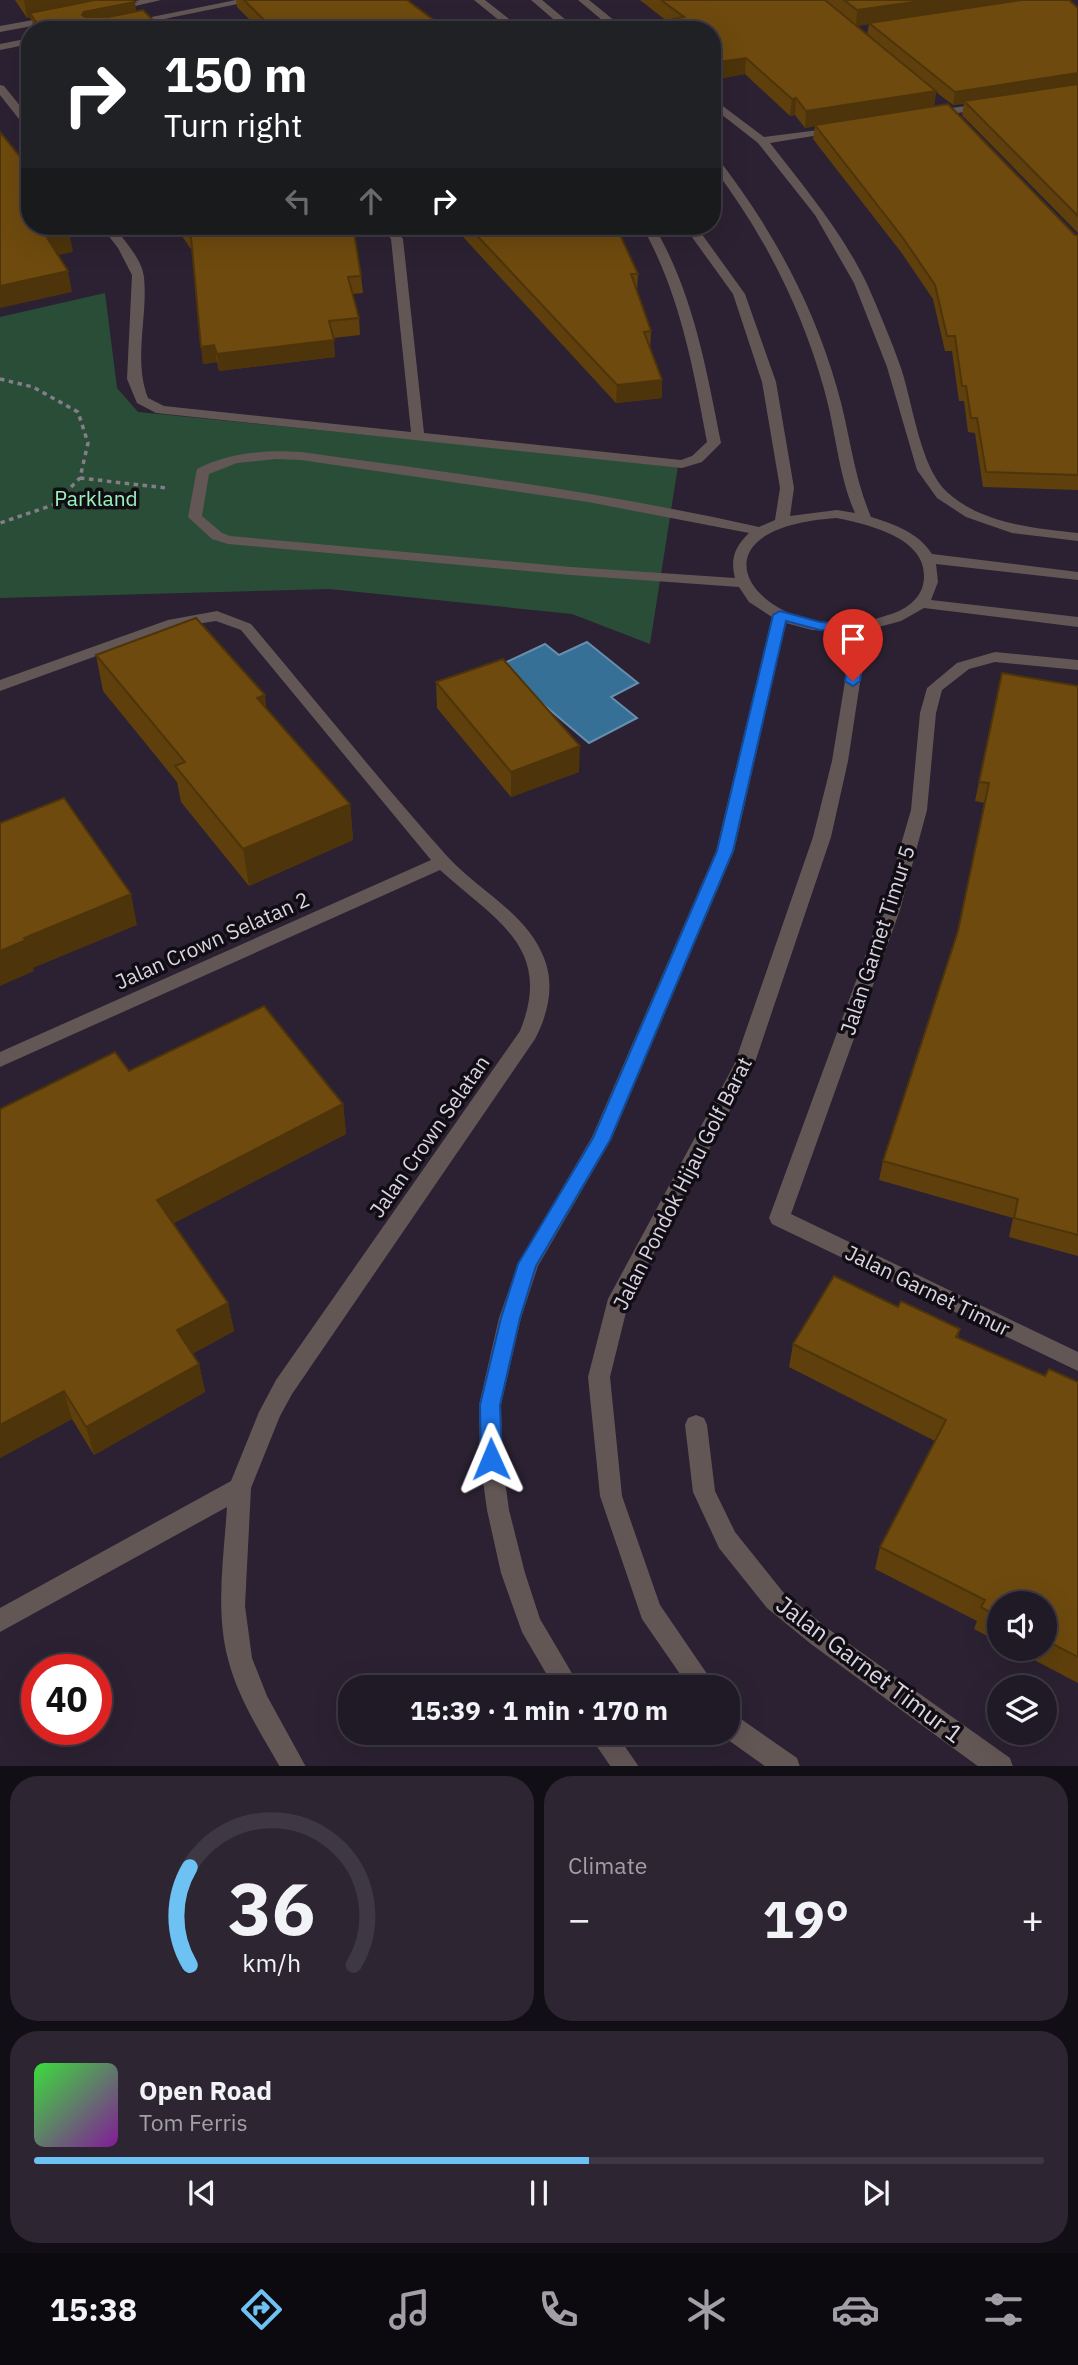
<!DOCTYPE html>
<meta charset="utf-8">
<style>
:root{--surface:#201926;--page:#2d2632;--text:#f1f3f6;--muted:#a2a0a7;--line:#3d3843;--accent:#6dc2f3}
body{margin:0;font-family:"IBM Plex Sans",sans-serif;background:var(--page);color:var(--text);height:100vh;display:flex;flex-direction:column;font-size:26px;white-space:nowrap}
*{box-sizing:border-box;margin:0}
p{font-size:23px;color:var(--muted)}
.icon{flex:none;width:38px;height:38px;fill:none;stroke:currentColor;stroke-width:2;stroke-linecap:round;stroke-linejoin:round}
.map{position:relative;height:1766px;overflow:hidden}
.sheet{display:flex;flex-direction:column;gap:10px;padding:10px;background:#120e15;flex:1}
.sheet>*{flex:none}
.guide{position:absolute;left:21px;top:21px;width:700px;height:214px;border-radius:28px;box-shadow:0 7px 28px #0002,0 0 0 2px var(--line);background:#202124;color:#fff;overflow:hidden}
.controls{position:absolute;left:987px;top:1591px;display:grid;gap:14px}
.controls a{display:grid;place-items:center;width:70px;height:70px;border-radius:50%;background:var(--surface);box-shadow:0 7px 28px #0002,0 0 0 2px var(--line);font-size:35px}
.speed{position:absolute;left:21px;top:1654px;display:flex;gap:14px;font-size:35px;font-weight:700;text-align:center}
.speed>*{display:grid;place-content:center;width:91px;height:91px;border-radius:50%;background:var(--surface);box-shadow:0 7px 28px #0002,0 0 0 2px var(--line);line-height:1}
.speed .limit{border:10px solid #d22;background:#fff;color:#111}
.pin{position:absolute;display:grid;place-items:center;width:60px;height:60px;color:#fff;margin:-72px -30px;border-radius:50% 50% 50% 0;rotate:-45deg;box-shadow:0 0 7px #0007}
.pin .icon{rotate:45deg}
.me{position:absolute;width:77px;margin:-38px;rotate:359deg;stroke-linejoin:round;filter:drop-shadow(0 0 5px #0008)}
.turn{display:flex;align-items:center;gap:24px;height:147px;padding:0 28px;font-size:32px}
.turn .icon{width:91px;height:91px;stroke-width:2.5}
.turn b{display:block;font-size:49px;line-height:60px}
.lanes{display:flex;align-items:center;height:66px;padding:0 28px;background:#0003;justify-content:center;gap:35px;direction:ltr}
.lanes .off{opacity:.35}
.big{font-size:52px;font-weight:700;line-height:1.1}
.sheet .widget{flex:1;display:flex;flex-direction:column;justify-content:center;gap:10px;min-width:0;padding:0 24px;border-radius:28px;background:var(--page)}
.sheet .dial{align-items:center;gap:0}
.dial svg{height:182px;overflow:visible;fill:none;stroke:var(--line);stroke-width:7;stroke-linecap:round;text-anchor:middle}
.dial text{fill:var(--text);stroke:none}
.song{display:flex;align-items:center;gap:21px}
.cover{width:84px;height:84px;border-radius:10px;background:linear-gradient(135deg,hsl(120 70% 55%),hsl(290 70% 35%))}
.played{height:7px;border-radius:4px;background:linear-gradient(90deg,var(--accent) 55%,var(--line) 55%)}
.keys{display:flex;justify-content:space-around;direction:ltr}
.heat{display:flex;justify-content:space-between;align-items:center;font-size:38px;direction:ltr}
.sheet .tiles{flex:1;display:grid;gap:10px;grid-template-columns:1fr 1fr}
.widget:last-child{grid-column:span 2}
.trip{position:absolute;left:338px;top:1675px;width:402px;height:70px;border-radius:28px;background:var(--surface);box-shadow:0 7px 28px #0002,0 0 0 2px var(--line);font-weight:700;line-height:70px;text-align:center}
.tabs{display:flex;height:112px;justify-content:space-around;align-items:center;background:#0d0a0f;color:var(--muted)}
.tabs .icon{width:49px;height:49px}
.tabs .current{color:var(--accent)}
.tabs b{font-size:32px;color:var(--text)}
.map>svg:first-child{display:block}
.green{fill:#2a4d38}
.water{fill:#377097;stroke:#688ead;stroke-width:2}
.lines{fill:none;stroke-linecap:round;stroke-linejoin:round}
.path{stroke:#847d8a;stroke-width:3.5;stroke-dasharray:4.5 4.5;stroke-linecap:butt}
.minor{fill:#635756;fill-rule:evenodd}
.wall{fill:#5f400c;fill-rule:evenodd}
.shaded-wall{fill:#4d340a}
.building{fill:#6e4a0e;stroke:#4d340a;stroke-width:2}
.route{fill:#1a73e8;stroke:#114b97;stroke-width:2}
.labels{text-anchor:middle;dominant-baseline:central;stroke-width:7;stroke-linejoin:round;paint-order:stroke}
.park-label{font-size:21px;fill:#98f2ba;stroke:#110d14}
.street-label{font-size:21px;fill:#dad4df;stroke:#110d14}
.near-street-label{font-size:24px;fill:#dad4df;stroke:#110d14}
</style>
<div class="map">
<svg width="1078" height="1767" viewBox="0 0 1078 1767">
<rect width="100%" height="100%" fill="#2b2132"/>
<!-- green -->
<path class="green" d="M105 293 117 388 138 412 678 466 650 644 572 614 329 589 0 598V317Z"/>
<!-- water -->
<path class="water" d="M587 642 638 683 611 697 637 718 589 743 498 666 545 644 559 655Z"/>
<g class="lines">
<!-- path -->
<path class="path" d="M0 379 33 387 78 412 88 443 80 478 53 505 0 523
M80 478 166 488"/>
<!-- minor -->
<path class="minor" d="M140 0H161L114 11 109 8Z
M236 0H257L110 30H87Z
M474 0H485L523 30H511Z
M531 0H542L578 30H566Z
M578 0H589L626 30H614Z
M55 16 60 19 59 21 0 32V26Z
M30 38V44L0 50V44Z
M0 85 4 86 30 118V129L26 128 0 95Z
M712 98 764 137 842 127V131L838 132 770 143C805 188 842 232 867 284 879 311 891 340 901 368 913 404 920 467 947 492 982 524 1034 528 1078 533V541L1012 533 966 517 937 498 917 470 887 367 854 283 815 215 758 143 712 107Z
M987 103 992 106 991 108 931 117 926 114 931 111Z
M712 155 716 156C770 225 813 303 837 388 850 432 853 475 871 517 894 524 919 533 932 554L1078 572V580L936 564 938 582 931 600 1078 617V627L924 608 901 621 868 630 848 761 831 837 754 1065 629 1300 610 1377 622 1496 660 1605 716 1687H689L642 1619 600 1496 588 1377 608 1299 734 1065 813 837 832 761 853 632 812 630 786 623 734 851 611 1140 538 1266 521 1318 501 1405 502 1459 509 1510 525 1573 540 1619 580 1687H554L522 1632 501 1573 487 1510 480 1459 479 1405 499 1318 518 1264 592 1137 716 851 772 617 749 602 739 587 571 575 228 544 212 539 188 517 197 469C230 452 265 450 301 452 455 473 608 493 759 527L775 520 780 488 762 382 733 294 684 226H696L745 294 776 382 794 488 790 516 837 510 855 513C838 474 836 431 824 389 802 309 763 232 712 166ZM276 459 301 460 588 502 749 533C735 547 730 558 735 578L571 567 230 536 222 533 202 516 209 474 237 463ZM837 518C870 525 933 539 923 585 919 601 903 611 888 615 770 656 665 529 837 518Z
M101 226H113C124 240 142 259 144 277 148 318 133 359 148 398L164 406 411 432 391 239 381 226H393L403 239 424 433 681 460 692 456 707 442C693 367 680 294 642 226H654C693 293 706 367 721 443L702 462 682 468 156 413 137 403 127 379 132 275 118 248Z
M217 611 251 624C316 701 379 780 446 855 477 890 527 913 544 958 555 985 548 1014 535 1039L292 1394 280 1416 251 1488 245 1606 252 1658 267 1696 306 1767H280C260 1732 238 1698 228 1659 215 1610 224 1556 227 1507L0 1632V1608L231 1481 259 1412 276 1380 520 1031C554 947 495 920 440 870L0 1067V1052L431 860 241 630 216 621 176 627 0 691V680L168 620Z
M995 652 1078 660V670L995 662 969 669 942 690 936 713 927 810 900 910 791 1214 1078 1352V1371L772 1224 769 1218 882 910 911 810 920 713 927 688 957 663Z
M696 1415 704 1418 707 1425 715 1491 735 1532 783 1592 827 1628 1010 1758 1013 1767H979L811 1644 767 1608 719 1548 693 1492 685 1425 688 1418Z
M728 1710 797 1758 800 1767H766L724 1737 721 1732H728Z
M587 1732H615L639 1767H611Z"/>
</g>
<!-- wall -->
<path class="wall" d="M15 0H132L136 12 163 30H34L31 18H27Z
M236 0H407L447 30H260L237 7Z
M640 0H1069L1078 8V233L962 115 964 103 953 105 936 92 934 107 1075 235H1078V490L983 487 975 433 968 432 964 401H959L952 351H945L933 299 901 252 813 139 815 126 805 128 795 115 790 116 745 74 717 79 712 74V30H673V26ZM869 24 867 35 857 26Z
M175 226H353L361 276 363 293 352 294 359 318 360 335 333 338 335 357 219 371 217 362 203 364 193 252Z
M453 226H616L638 274 637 291 651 331 650 349 662 380V398L616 403Z
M96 655 267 709 350 804 353 840 249 886 181 802 177 782 103 691Z
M1002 673 1078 686V1256L1009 1237 1013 1218 879 1180 883 1161 958 931 985 803 975 801Z
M436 682 579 772 511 797 437 708Z
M129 1071 343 1104 346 1134 173 1223 228 1303 234 1331 192 1354 199 1364 205 1392 94 1455 72 1419 0 1458Z
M898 1307 960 1329 958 1338 1045 1376 1078 1382V1683L1011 1648H1045V1603H999V1642L974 1629 977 1621 875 1569 880 1547 935 1441 789 1367 793 1344Z"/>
<!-- shaded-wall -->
<path class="shaded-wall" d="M24 0H120L30 13 31 18H27Z
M928 0H1033L869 23V24L856 26 857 10Z
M135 2 137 17 86 27 82 15 84 12Z
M746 58 745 74 717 79 718 62Z
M1078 73V86L964 101V104L953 105 955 92Z
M936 91 934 107 805 128 806 111Z
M796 98 795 115 790 116 792 99Z
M69 231 73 252 50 257 46 236Z
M68 271 72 292 0 308V286Z
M334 340 335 357 219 371 217 354Z
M214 345 217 362 203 364 201 347Z
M662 380V398L616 403 617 385Z
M265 695 269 731 257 698Z
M580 746 579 772 511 797V772Z
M350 804 353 840 249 886 243 849Z
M131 894 137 925 33 968 34 971 0 986V951L24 938Z
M343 1104 346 1134 163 1229 157 1200Z
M228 1303 234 1331 183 1359 177 1330Z
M199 1364 205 1392 94 1455 86 1427Z
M64 1391 72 1419 0 1458V1425Z"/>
<!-- building -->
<path class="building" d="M95 0H132L135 2 84 12 82 15 85 17H108L143 10 163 30H41L30 13Z
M244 0H407L447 30H274Z
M661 0H825L936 91 806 111 796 98 792 99 746 58 718 62 712 57V30H684L673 19 684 17Z
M844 0H928L857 10Z
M1021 0H1069L1078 8V73L955 92 869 23Z
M1078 84V216L964 101Z
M948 104 1075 235H1078V475L986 472 977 418H971L966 386H962L955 336H947L935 285 903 238 815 125Z
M0 132 30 169 26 171 30 176V226H66L69 231 46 236 68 271 0 286Z
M184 226H353L361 276 348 277 359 318 329 321 334 340 217 354 214 345 201 347 191 237Z
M468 226H616L638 274H631L651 331 644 332 662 380 617 385Z
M196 618 265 695 257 698 350 804 243 849 175 766 185 762 96 655Z
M503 659 580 746 511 772 436 682Z
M1002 673 1078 686V1235L1014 1218 1018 1199 883 1161 958 931 989 783 979 782Z
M64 798 131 894 24 938 26 940 0 951V823Z
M264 1006 343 1104 157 1200 228 1303 177 1330 199 1364 86 1427 64 1391 0 1425V1109L115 1052 129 1071Z
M834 1276 898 1307 901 1301 960 1329 956 1337 1045 1376 1049 1369 1078 1382V1657L1045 1640V1603H999V1617L981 1607 985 1600 880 1547 946 1420 793 1344Z"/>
<!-- route -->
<path class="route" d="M780 611 820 622 866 625 868 628 860 681 853 686 845 681 854 632 820 630 786 621 733 851 610 1140 536 1266 520 1318 500 1405 502 1459 499 1466 491 1468 484 1466 481 1459 480 1405 501 1318 518 1264 593 1138 717 851 773 615Z"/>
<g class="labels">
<!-- park labels -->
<g class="park-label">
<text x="96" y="498">Parkland</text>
</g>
<!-- street labels -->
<g class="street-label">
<text transform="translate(212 940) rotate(-24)">Jalan Crown Selatan 2</text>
<text transform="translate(877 940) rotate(-72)">Jalan Garnet Timur 5</text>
<text transform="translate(429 1136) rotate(-55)">Jalan Crown Selatan</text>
<text transform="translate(682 1183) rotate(-63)">Jalan Pondok Hijau Golf Barat</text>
<text transform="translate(928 1290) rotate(26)">Jalan Garnet Timur</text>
</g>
<!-- near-street labels -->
<g class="near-street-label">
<text transform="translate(870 1669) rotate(37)">Jalan Garnet Timur 1</text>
</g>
</g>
</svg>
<div class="controls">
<a><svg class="icon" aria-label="sound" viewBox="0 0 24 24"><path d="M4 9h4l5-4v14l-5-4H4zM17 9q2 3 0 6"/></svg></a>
<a><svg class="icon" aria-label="layers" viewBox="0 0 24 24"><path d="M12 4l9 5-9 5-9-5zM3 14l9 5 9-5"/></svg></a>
</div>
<div class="speed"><div class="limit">40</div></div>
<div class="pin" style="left:853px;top:681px;background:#d93025"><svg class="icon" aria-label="arrive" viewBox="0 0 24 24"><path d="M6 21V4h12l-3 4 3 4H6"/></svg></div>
<svg class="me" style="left:491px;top:1459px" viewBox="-20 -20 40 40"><path d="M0-17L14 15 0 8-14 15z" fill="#1a73e8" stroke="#fff" stroke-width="4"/></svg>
<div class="trip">15:39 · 1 min · 170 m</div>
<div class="guide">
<div class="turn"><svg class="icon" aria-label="right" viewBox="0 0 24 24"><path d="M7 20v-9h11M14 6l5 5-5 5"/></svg><div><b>150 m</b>Turn right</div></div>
<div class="lanes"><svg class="icon off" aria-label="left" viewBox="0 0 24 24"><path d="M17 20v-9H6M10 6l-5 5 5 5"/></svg><svg class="icon off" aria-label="ahead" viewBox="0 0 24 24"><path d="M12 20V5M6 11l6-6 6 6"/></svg><svg class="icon" aria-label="right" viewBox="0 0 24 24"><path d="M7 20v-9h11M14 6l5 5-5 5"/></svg></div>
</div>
</div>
<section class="sheet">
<div class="tiles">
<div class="widget dial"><svg viewBox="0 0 100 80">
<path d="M14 69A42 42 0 1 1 86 69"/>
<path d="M14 69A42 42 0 0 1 14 26" stroke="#6dc2f3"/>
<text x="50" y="56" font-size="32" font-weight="700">36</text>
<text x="50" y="72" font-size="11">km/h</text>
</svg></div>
<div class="widget"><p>Climate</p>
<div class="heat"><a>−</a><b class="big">19°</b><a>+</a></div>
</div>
<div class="widget">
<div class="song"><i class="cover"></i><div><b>Open Road</b><p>Tom Ferris</p></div></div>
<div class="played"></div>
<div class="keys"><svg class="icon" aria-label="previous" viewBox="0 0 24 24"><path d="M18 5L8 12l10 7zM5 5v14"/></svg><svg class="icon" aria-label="pause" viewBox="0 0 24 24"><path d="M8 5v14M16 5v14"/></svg><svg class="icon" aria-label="next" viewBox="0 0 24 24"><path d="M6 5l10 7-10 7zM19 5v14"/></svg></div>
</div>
</div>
</section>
<nav class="tabs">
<b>15:38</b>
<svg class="icon current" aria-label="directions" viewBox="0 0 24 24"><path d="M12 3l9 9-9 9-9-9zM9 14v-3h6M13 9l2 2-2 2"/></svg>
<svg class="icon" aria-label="music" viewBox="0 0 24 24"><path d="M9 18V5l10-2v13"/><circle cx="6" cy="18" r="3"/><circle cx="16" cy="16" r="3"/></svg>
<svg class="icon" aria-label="phone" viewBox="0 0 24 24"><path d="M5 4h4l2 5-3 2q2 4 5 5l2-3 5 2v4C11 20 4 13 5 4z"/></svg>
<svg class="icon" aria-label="climate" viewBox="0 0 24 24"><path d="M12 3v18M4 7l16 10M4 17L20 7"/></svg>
<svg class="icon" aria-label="car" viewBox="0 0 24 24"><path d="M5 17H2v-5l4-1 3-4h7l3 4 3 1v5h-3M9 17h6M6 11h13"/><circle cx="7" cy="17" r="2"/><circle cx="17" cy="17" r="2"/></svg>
<svg class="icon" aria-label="filters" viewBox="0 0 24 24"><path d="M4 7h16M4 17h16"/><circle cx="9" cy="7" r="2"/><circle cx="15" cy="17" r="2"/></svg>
</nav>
